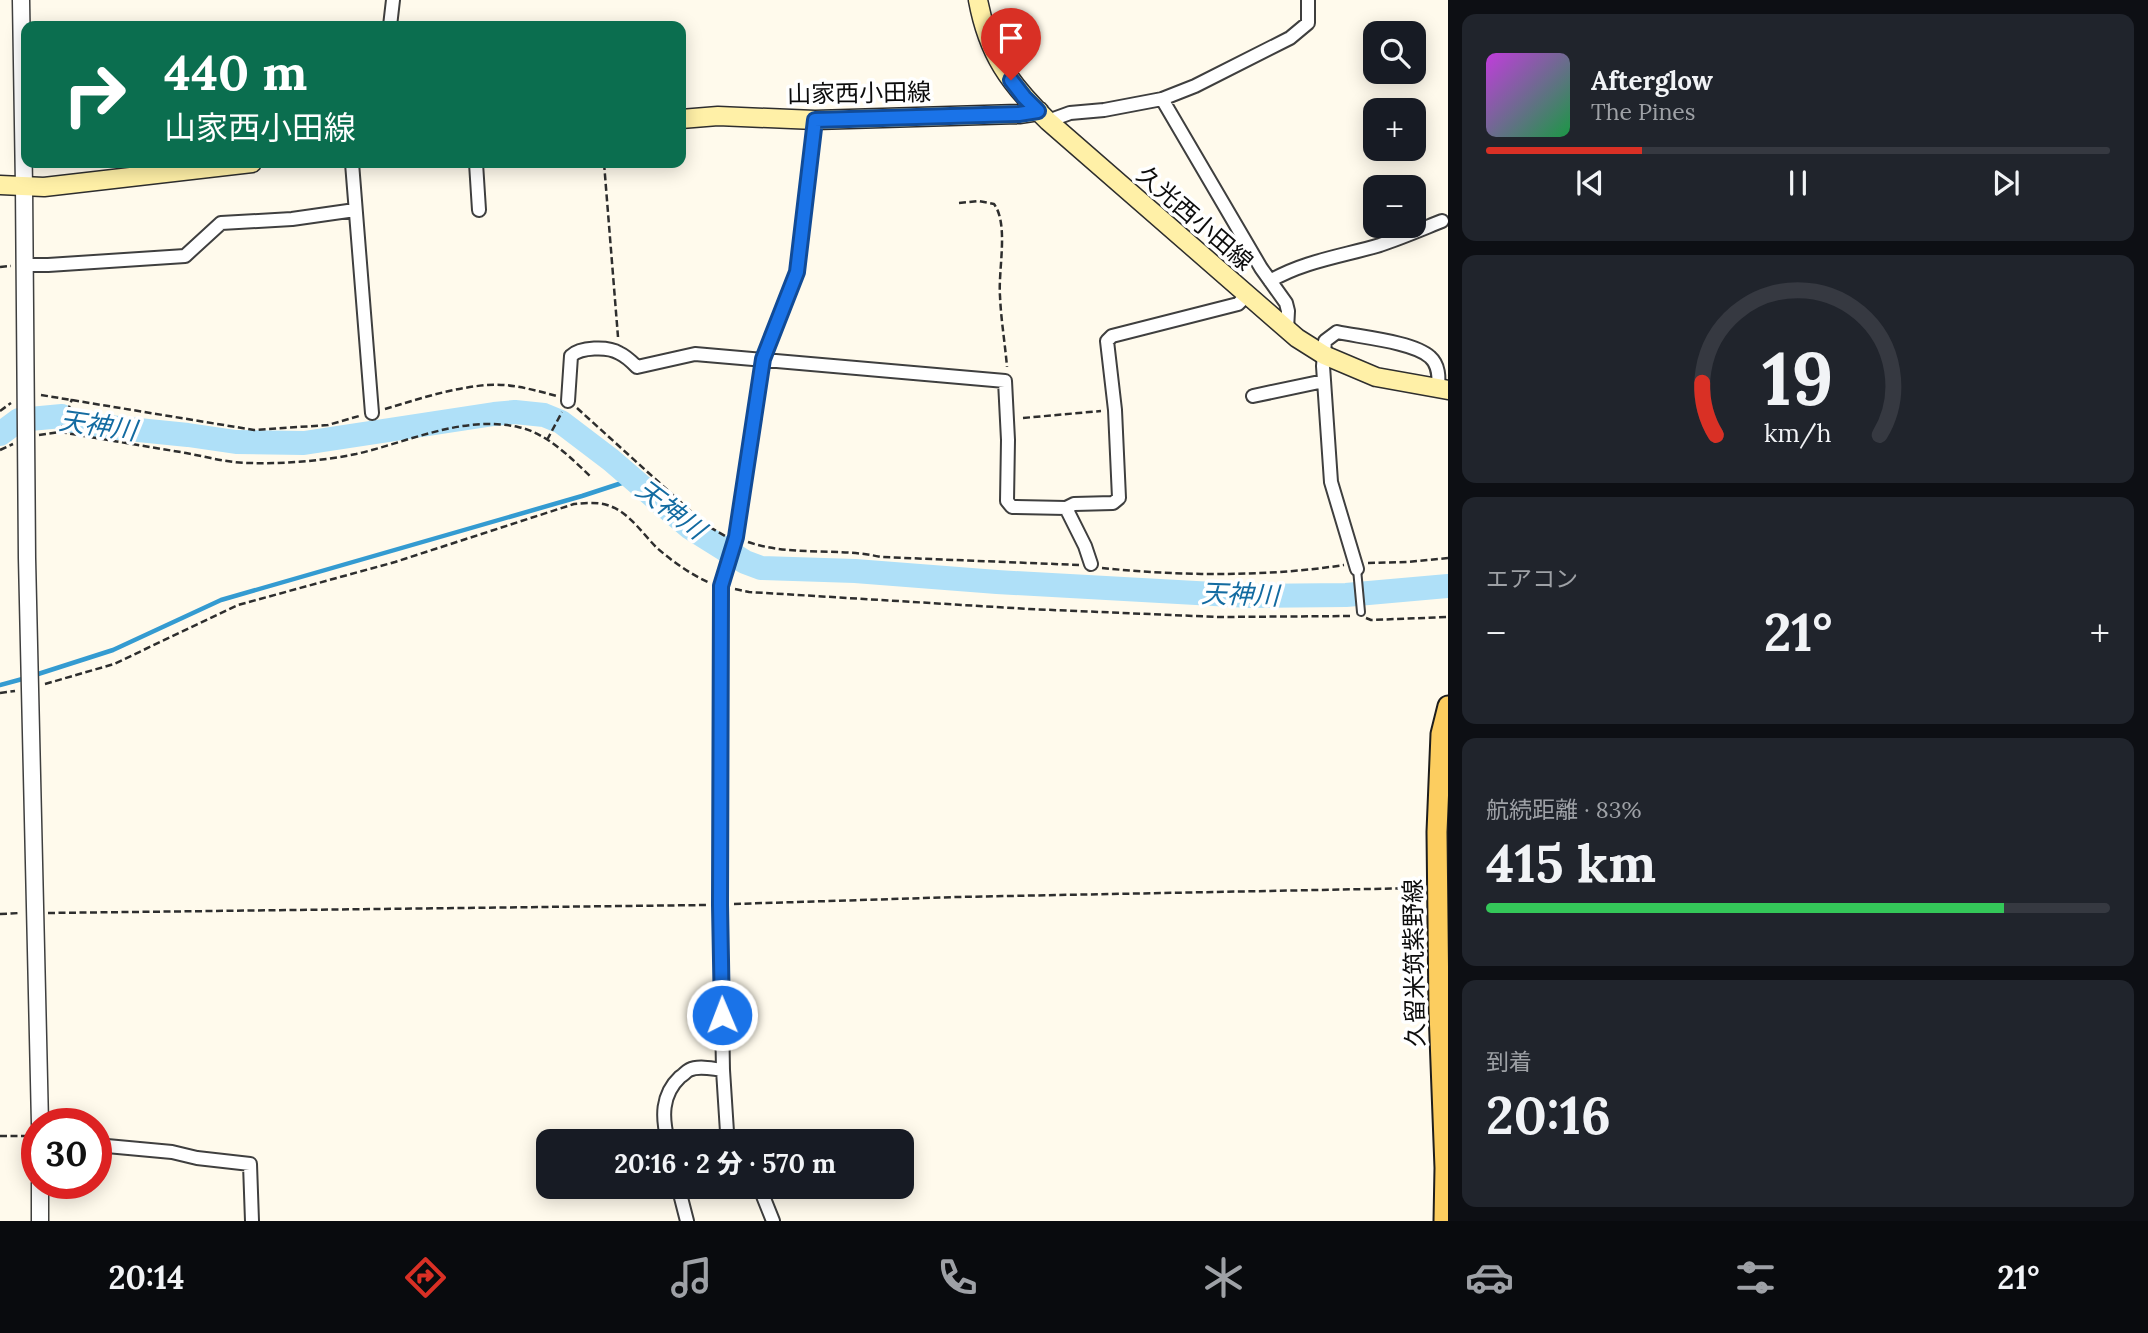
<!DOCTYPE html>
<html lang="ja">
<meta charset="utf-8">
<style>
:root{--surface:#171b24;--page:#20242c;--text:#f1f3f6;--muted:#9ea1a6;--line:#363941;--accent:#d93025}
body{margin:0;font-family:Lora,"Noto Sans JP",serif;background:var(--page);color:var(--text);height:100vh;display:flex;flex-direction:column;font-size:26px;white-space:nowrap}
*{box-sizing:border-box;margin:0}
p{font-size:23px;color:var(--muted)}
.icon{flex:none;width:38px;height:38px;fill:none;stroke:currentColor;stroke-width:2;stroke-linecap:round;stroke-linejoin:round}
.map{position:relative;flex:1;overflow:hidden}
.details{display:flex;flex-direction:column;gap:14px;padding:14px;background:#0d0f14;width:700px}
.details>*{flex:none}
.top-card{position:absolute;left:21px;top:21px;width:665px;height:147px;border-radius:14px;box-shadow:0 4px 18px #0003;background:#0b6e4f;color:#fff;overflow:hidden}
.controls{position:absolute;left:1363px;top:21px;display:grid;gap:14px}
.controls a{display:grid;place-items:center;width:63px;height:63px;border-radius:14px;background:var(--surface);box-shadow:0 4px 18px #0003;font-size:35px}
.speed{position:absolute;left:21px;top:1108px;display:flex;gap:14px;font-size:35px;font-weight:700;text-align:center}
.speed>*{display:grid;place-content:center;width:91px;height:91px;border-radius:50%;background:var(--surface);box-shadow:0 4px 18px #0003;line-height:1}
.speed .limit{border:10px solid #d22;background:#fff;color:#111}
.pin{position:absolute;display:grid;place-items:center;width:60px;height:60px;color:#fff;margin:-72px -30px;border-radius:50% 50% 50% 0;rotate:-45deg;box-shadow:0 0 7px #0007}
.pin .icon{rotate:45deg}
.me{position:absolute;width:77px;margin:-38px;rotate:359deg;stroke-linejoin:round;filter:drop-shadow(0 0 5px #0008)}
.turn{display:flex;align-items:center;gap:24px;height:147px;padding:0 28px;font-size:32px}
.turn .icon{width:91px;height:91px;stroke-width:2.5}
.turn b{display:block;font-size:49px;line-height:60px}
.big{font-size:52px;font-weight:800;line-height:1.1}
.details .tile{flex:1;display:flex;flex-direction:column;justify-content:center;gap:10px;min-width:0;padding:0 24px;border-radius:14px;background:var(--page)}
.details .dial{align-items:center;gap:0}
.dial svg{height:182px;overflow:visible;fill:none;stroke:var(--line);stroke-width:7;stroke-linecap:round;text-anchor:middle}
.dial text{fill:var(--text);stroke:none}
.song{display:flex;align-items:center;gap:21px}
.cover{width:84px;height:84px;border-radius:10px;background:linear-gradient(135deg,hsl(290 70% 55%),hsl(140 70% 35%))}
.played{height:7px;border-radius:4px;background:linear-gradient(90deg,var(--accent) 25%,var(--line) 25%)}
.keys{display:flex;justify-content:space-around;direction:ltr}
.heat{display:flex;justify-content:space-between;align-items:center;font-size:38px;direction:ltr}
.charge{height:10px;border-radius:5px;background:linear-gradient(90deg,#34c759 83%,var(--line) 0)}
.trip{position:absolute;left:536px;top:1129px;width:378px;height:70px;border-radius:14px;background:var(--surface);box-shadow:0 4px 18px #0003;font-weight:800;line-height:70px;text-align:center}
.dock{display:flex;height:112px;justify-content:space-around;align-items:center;background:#090b0e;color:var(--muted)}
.dock .icon{width:49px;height:49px}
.dock .active{color:var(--accent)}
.dock b{font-size:32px;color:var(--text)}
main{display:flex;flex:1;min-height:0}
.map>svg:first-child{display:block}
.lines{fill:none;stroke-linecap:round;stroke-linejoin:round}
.stream{stroke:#349bd1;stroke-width:4.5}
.river{stroke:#afe0f8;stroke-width:24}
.service-casing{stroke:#3f3f3f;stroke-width:10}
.minor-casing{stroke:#3f3f3f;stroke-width:16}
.tertiary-casing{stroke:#3f3f3f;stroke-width:19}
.secondary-casing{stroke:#2e2e2e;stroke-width:21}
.primary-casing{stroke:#1d1d1d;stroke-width:23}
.path{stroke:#2e2e2e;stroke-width:2.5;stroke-dasharray:7 3.5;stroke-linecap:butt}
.service{stroke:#fff;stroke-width:6}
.minor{stroke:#fff;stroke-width:12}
.tertiary{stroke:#fff;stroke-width:16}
.secondary{stroke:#fff0a7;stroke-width:18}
.primary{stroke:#fccd5f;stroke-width:19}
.route-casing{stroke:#114b97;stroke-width:18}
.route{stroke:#1a73e8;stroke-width:12}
.labels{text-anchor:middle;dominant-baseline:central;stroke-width:7;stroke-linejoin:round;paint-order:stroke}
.street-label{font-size:24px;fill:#0c0c0c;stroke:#fff}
.water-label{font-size:26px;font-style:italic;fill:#136ba1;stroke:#fff}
</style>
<main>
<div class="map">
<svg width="1448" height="1221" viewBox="0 0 1448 1221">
<rect width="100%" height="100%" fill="#fffaec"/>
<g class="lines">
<!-- stream -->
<path class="stream" d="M35 675 113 650 221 600 582 496 634 479
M0 685 26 678"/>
<!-- river -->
<path class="river" d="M0 434 19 420 62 416 79 424 188 435 236 442 304 443 494 414 515 412 544 415 561 422 611 460 689 527 745 562 761 568 855 571 997 582 1250 596 1346 595 1448 586"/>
<!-- service casing -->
<g class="service-casing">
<path id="service" d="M1357 569 1361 612"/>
</g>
<!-- minor casing -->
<g class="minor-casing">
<path id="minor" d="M390 26 393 0
M1162 99 1261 268 1286 303 1288 311 1287 330
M1048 121 1070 113 1104 110 1162 99 1195 86 1290 38 1308 23V0
M352 163 372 413
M476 163 479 210
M25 265H48L185 256 221 223 292 219 355 210
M1270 281C1304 261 1343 256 1380 245 1401 238 1422 229 1442 221
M1253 396 1324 381
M568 401 571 356C580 347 608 346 619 353 626 356 632 362 637 367L695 354 1005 381 1008 440 1007 501 1012 507 1066 508 1074 504 1113 503 1119 498 1115 410 1107 341 1112 336 1238 304 1247 295
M1066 508 1085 546 1091 564
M1357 569 1331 482 1323 366 1325 341 1337 332C1360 337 1414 342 1430 357 1439 365 1439 377 1438 388
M668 1141C662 1118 661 1095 680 1077 681 1077 688 1070 689 1070 699 1065 712 1069 723 1070
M735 1141 727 1132 723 1070 720 905 721 586 736 537 763 359 797 272 815 120
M96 1145 172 1152 197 1158 250 1164 252 1221
M678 1186 687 1221
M759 1186 773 1221"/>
</g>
<!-- tertiary casing -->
<g class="tertiary-casing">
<path id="tertiary" d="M21 0 24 186 27 558 40 1124
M40 1221V1183"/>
</g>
<!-- secondary casing -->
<g class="secondary-casing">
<path id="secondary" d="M978 0C988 54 1009 83 1048 121L1297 338 1324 355 1376 377 1448 390
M681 119 718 116 815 120 1019 114 1039 111
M0 185 44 187 252 163"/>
</g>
<!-- primary casing -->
<g class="primary-casing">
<path id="primary" d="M1444 1221 1445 1168 1439 1011 1437 832 1441 734 1448 706"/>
</g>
<!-- path -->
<path class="path" d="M604 163 618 337
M959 203 979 201 994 204C1009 224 998 270 1000 296 1001 320 1005 343 1007 367
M0 267 11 266
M41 395 254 430 328 425 359 416
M577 408 706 525 725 536
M385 409C418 399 452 388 487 385 510 383 534 390 557 396
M0 411 11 403
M1023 418 1101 411
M60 432 72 399
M39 435 60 432C102 439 144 446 186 453 207 457 229 463 250 463 285 464 322 461 356 454 409 442 462 415 518 427 547 433 571 458 592 478
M547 440 562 412
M0 450 13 444
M748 542C792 557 837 547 881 557L1079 565
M1368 563 1408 562 1448 558
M1102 568C1182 576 1265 577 1344 565
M735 589 749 592 1029 609 1219 617 1353 616
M1366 618 1371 620 1448 617
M45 684 114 664 238 605 395 562 574 504C584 503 597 502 607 505 628 511 642 533 657 548 672 561 690 574 708 582
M0 693 15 691
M734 904 957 897 1420 888
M48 913 706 905
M0 914 20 913
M0 1136H30"/>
<!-- service -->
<use href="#service" class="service"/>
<!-- minor -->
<use href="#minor" class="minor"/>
<!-- tertiary -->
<use href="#tertiary" class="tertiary"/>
<!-- secondary -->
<use href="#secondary" class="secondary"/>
<!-- primary -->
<use href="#primary" class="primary"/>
</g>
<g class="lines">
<!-- route casing -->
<g class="route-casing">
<path id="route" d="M722 1015 720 905 721 586 736 537 763 359 797 272 815 120 1019 114 1038 111 1024 97 1011 80"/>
</g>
<!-- route -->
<use href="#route" class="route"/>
</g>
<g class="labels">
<!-- street labels -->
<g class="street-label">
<text transform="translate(859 93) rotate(-1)">山家西小田線</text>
<text transform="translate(1195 218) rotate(41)">久光西小田線</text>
<text transform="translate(1414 963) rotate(-91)">久留米筑紫野線</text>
</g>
<!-- water labels -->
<g class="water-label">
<text transform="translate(98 425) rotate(8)">天神川</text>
<text transform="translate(671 509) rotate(37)">天神川</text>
<text transform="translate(1240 594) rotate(2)">天神川</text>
</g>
</g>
</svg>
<div class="controls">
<a><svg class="icon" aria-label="search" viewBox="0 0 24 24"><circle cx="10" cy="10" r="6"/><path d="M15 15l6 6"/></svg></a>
<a>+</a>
<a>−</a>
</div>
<div class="speed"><div class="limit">30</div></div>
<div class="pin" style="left:1011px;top:80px;background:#d93025"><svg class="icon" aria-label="arrive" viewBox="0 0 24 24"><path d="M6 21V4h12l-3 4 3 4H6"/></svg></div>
<svg class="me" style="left:722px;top:1015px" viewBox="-20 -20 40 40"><circle r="17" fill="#1a73e8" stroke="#fff" stroke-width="3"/><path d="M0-11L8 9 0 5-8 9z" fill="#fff"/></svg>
<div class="trip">20:16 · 2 分 · 570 m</div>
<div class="top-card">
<div class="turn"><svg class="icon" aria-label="right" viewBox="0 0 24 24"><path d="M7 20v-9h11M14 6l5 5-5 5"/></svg><div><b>440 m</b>山家西小田線</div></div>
</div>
</div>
<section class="details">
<div class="tile">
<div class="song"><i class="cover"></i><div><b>Afterglow</b><p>The Pines</p></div></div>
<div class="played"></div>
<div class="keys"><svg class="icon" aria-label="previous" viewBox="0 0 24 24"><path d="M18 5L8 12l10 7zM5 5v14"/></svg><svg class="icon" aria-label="pause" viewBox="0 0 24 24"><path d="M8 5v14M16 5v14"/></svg><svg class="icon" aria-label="next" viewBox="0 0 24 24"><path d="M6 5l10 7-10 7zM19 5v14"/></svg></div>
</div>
<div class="tile dial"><svg viewBox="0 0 100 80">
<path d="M14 69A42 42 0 1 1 86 69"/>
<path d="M14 69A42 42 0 0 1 8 46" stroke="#d93025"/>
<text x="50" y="56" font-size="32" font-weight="700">19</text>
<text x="50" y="72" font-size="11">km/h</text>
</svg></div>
<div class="tile"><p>エアコン</p>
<div class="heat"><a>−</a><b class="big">21°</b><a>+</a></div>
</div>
<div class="tile"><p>航続距離 · 83%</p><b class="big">415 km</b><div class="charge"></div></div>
<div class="tile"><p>到着</p><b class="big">20:16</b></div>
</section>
</main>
<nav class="dock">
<b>20:14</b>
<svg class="icon active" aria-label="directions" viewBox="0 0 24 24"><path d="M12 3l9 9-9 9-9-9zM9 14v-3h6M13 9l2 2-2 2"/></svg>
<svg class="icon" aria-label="music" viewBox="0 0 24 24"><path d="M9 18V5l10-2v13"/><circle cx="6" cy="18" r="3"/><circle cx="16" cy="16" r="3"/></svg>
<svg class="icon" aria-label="phone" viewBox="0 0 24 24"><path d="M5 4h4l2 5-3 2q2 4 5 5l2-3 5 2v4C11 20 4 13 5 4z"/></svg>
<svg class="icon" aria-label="climate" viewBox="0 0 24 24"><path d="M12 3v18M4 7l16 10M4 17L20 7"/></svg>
<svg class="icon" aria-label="car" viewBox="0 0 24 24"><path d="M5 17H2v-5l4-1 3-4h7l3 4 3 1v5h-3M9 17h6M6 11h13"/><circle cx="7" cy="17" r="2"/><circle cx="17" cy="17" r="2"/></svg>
<svg class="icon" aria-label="filters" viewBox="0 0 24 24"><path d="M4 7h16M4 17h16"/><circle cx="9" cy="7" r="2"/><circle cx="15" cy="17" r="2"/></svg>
<b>21°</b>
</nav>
